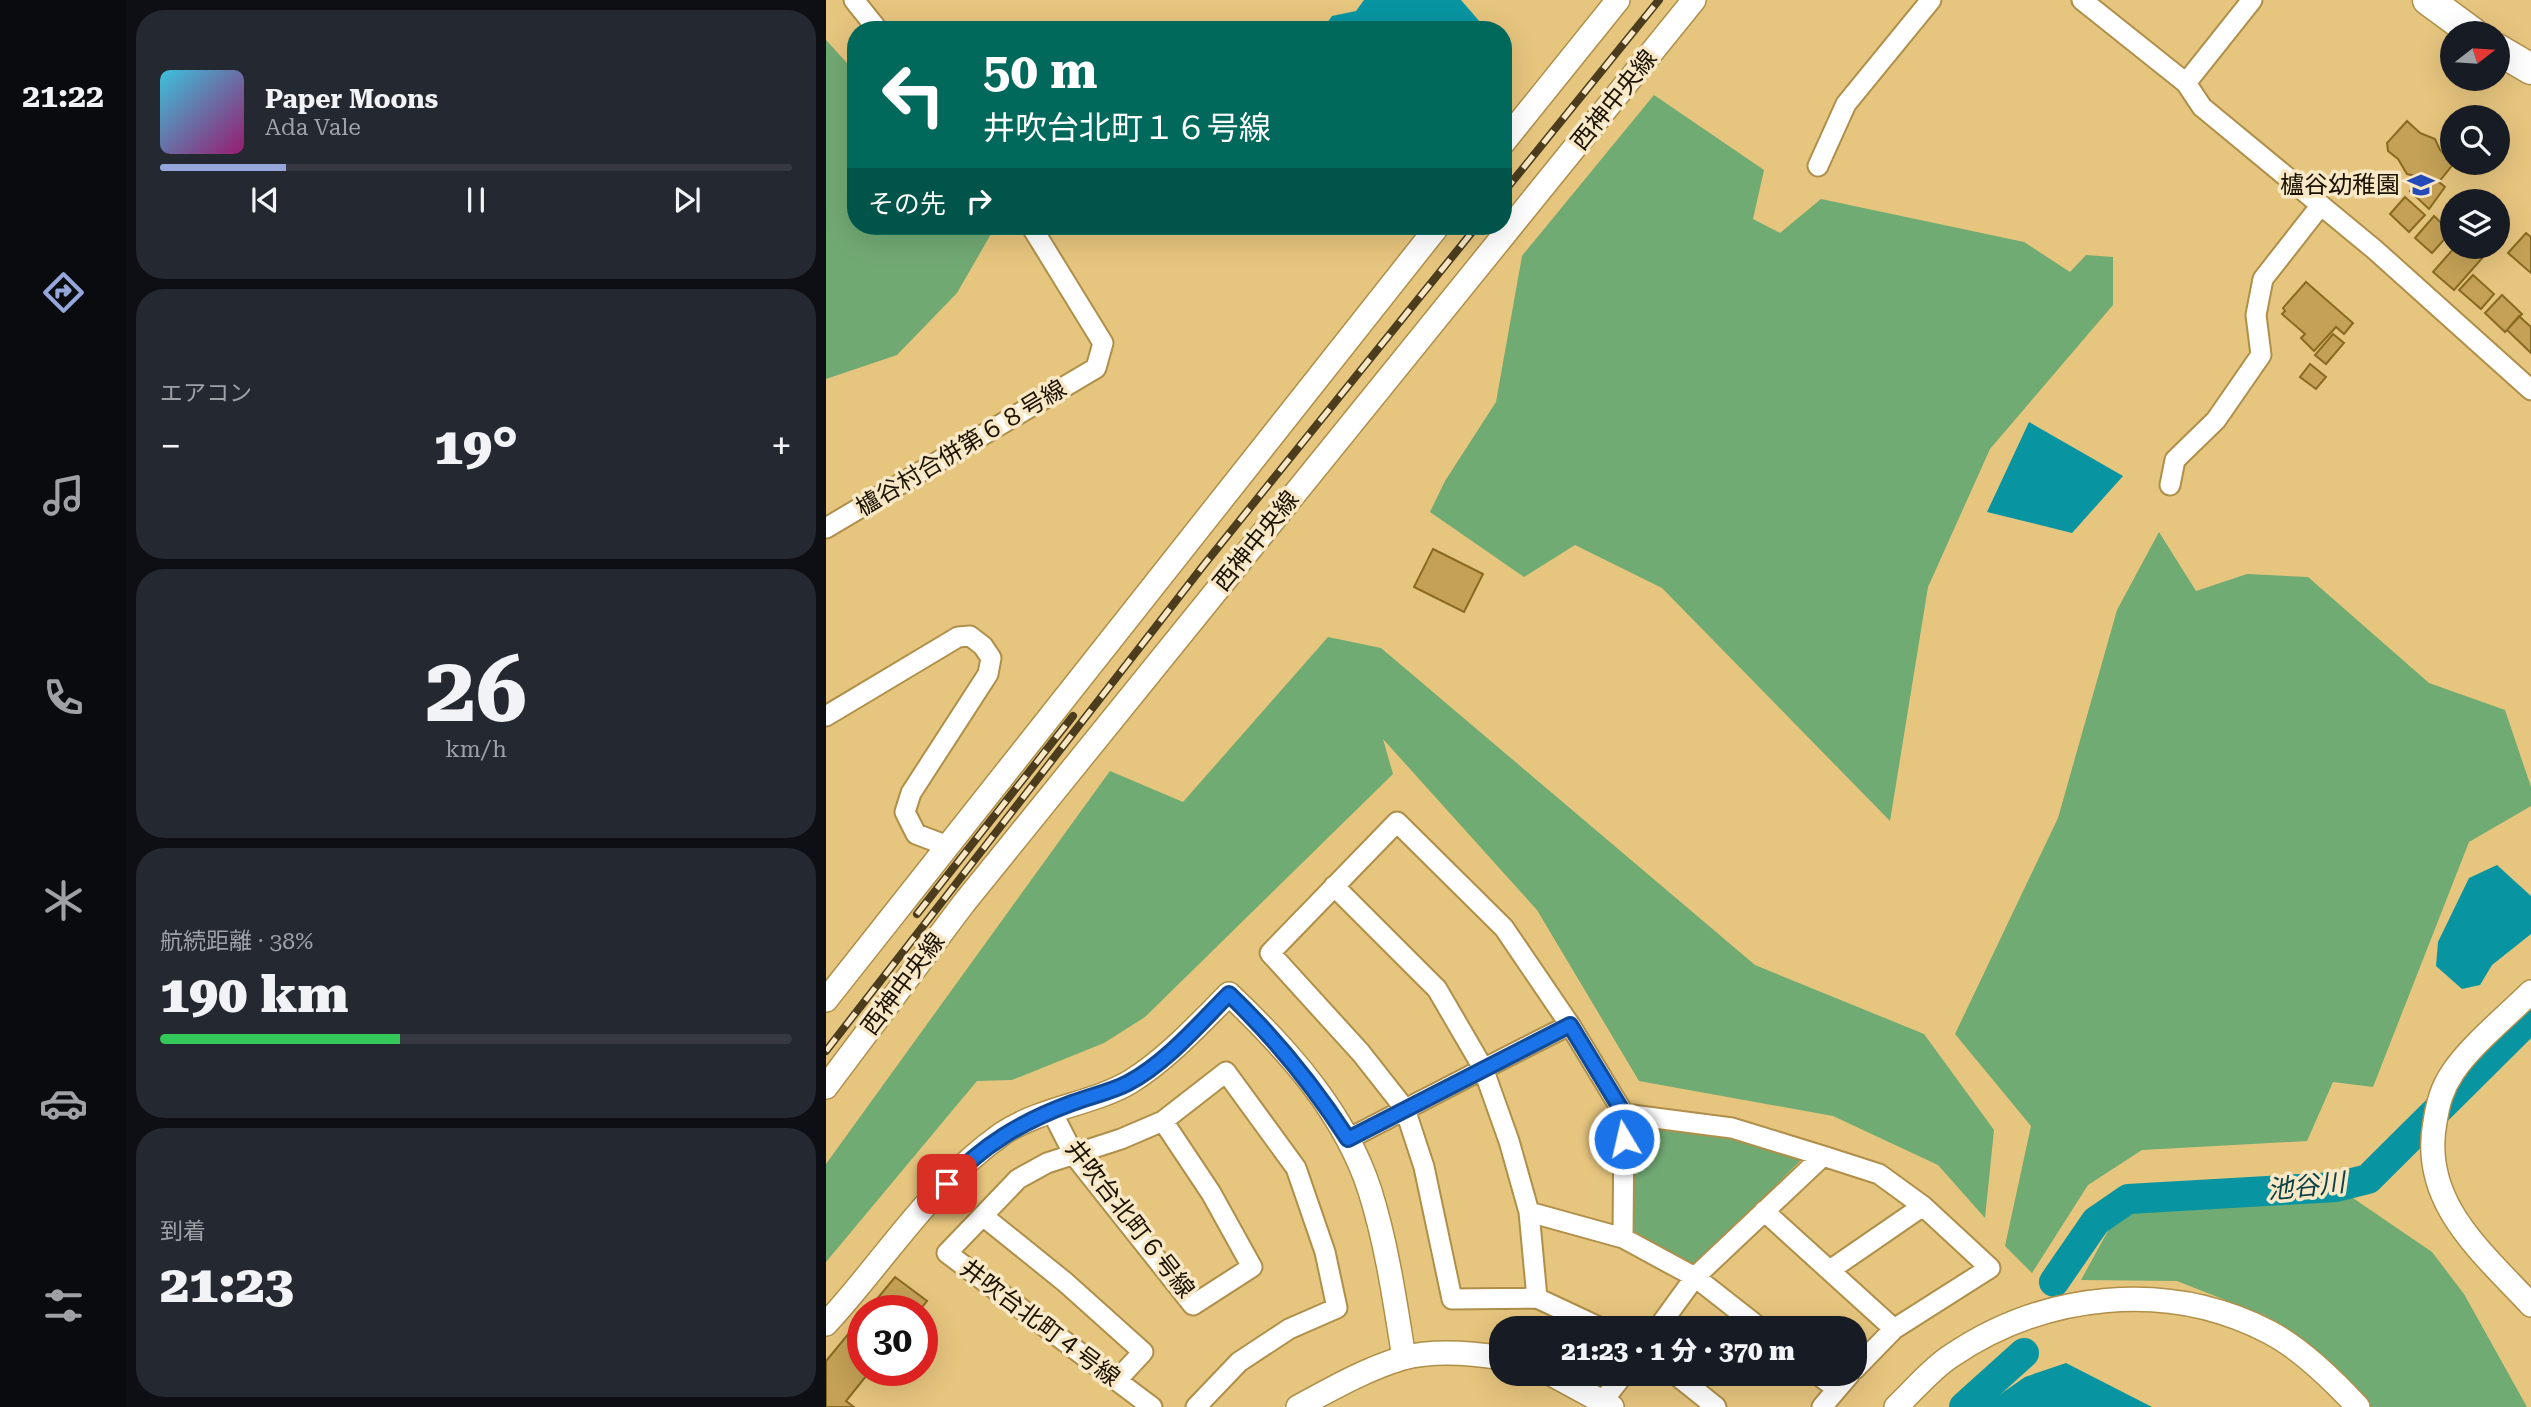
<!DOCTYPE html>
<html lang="ja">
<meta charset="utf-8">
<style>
:root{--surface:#171b24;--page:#242831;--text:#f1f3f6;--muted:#9ea1a6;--line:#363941;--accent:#95a6da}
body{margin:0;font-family:"Roboto Serif","Noto Sans JP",serif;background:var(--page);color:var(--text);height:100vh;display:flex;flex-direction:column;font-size:26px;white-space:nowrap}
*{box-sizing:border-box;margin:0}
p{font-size:23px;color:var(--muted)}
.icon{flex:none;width:38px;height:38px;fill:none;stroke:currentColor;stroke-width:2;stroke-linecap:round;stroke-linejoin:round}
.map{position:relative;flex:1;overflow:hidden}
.panel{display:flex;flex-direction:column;gap:10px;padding:10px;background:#0d0f14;width:700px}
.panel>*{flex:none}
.guide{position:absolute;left:21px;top:21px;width:665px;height:214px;border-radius:28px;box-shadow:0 7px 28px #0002;background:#00695c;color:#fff;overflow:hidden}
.needle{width:46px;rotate:73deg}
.tools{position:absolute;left:1614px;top:21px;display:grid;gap:14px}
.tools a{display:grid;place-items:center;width:70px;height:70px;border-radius:50%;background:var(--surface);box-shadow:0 7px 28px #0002;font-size:35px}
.speed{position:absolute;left:21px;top:1295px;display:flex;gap:14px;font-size:35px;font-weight:700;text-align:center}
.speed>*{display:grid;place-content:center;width:91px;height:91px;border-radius:50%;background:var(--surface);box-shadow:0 7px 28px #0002;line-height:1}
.speed .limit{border:10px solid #d22;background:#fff;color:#111}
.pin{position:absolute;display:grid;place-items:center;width:60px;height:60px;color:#fff;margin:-30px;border-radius:14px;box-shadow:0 4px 10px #0006}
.me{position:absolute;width:77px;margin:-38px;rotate:351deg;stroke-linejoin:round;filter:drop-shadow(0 0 5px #0008)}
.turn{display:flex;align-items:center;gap:24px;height:147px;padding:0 21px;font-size:32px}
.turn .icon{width:91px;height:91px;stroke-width:2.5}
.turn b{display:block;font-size:49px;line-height:60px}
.then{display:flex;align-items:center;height:66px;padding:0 21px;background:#0003;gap:14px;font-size:26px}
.big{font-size:52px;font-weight:800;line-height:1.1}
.panel .tile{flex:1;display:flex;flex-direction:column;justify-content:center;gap:10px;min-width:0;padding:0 24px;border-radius:28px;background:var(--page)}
.panel .dial{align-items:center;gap:0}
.dial b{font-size:91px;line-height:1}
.song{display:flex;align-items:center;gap:21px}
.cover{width:84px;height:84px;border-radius:10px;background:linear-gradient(135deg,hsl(190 70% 55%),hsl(320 70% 35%))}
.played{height:7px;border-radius:4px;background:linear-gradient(90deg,var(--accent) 20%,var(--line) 20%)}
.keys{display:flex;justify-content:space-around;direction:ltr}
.heat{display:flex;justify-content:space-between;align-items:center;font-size:38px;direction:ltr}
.charge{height:10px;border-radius:5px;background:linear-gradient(90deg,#34c759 38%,var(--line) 0)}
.trip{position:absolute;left:663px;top:1316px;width:378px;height:70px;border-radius:28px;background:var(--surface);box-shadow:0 7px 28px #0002;font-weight:800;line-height:70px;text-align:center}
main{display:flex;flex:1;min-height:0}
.tab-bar{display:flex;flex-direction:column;width:126px;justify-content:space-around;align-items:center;background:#090b0e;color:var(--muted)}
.tab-bar .icon{width:49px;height:49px}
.tab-bar .selected{color:var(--accent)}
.tab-bar b{font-size:32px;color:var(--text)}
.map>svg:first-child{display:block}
.green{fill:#71a973}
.forest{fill:#6fab72}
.water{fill:#0895a1}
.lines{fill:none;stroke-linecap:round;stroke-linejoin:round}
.river{stroke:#0895a1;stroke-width:30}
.building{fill:#c4a156;stroke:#896a21;stroke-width:2}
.minor-casing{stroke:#af8f49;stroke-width:23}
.tertiary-casing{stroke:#af8f49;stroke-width:26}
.primary-casing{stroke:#af8f49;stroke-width:33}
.minor{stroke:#fff;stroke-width:19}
.tertiary{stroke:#fff;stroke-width:23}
.primary{stroke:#fff;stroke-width:30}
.rail-casing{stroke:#4a3c1d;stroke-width:8}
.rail{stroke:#f8e8c6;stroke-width:5;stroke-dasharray:16;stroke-linecap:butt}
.route-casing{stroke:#114b97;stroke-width:18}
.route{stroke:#1a73e8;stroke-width:12}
.labels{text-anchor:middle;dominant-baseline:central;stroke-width:7;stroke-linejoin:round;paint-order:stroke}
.street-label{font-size:24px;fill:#1b1200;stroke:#f8e8c6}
.poi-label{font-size:24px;fill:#1b1200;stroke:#f8e8c6;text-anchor:end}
.water-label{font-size:26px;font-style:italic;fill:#0c4147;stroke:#f8e8c6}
</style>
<main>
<nav class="tab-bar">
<b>21:22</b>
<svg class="icon selected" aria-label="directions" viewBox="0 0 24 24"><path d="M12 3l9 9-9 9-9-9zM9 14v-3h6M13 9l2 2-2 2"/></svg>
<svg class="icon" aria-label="music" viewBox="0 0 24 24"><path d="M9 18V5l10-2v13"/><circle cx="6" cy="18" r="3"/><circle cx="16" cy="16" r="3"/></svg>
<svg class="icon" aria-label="phone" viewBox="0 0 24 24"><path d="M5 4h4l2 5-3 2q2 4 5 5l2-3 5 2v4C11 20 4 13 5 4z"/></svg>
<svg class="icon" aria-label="climate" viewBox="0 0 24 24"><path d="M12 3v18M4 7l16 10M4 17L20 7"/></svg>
<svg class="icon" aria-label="car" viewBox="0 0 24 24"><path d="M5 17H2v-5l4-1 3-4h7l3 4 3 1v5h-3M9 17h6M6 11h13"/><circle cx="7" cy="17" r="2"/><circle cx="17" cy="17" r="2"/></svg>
<svg class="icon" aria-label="filters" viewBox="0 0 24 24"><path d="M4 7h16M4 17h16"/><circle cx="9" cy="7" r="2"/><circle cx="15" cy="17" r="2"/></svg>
</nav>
<section class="panel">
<div class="tile">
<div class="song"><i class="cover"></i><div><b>Paper Moons</b><p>Ada Vale</p></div></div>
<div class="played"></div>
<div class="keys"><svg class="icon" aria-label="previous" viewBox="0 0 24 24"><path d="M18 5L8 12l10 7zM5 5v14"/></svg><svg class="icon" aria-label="pause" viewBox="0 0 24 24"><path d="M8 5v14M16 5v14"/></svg><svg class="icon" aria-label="next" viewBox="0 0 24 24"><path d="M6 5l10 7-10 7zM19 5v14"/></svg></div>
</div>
<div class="tile"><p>エアコン</p>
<div class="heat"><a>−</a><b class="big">19°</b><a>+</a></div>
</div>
<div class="tile dial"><b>26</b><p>km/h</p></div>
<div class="tile"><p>航続距離 · 38%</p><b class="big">190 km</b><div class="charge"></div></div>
<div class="tile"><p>到着</p><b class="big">21:23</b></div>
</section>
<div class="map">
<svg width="1705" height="1407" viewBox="0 0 1705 1407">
<rect width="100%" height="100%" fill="#e6c57e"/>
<!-- green -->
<path class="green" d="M0 40 30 73V226L169 227 131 293 71 355 0 379Z
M807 1123 900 1135 977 1158 872 1263H858L807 1232Z"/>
<!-- forest -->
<path class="forest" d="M828 95 938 170 927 219 954 233 995 199 1198 242 1244 272 1260 255 1287 257V305L1164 449 1102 587 1064 821 836 588 749 545 698 577 604 512 619 481 670 402 696 256Z
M1333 532 1370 591 1421 574 1482 577 1603 683 1679 710 1705 787V806L1643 842 1547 1087 1507 1082 1481 1141 1316 1150 1262 1185 1206 1273 1179 1246 1205 1126 1129 1034 1232 818 1291 610Z
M502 637 555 648 929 965 1098 1034 1168 1130 1159 1218 1112 1165 1007 1116 813 1081 711 910 557 739 567 774 319 1017 278 1043 186 1080 151 1081 0 1262V1164L284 771 357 802Z
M1521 1194 1606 1252 1638 1294 1701 1407H1541L1475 1341 1440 1316 1351 1281 1255 1280 1289 1218 1325 1206Z"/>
<!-- water -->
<path class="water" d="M538 0H635L661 30H496L506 16 530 11Z
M1203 422 1297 476 1246 533 1161 512Z
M1671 865 1705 896V934L1666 965 1654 985 1636 989 1610 966 1612 942 1643 878Z
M1240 1363 1326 1407H1156L1199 1377Z"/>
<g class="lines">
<!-- river -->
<path class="river" d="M1228 1282 1270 1221 1302 1199 1510 1187 1542 1179 1705 1017
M1138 1407 1198 1353"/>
</g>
<!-- building -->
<path class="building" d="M1581 121 1594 133 1609 139 1614 150 1628 163 1613 182 1619 187 1603 209 1584 191 1594 177 1581 174 1572 159 1562 151 1561 143Z
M1579 197 1599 215 1583 232 1564 214Z
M1608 216 1625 232 1606 253 1589 238Z
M1700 233 1705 237V273L1682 253Z
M1629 247H1666L1628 290 1607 272Z
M1647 275 1668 294 1655 309 1633 290Z
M1480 282 1527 323 1518 334 1510 327 1488 351 1475 338 1479 334 1456 314 1459 311 1457 308Z
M1676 295 1696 314 1679 332 1659 313Z
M1693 316 1705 327V353L1681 330Z
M1507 334 1518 343 1500 364 1489 355Z
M1484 364 1500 377 1490 389 1474 377Z
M607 549 657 574 638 612 588 587Z
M69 1277 101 1301 93 1311H41Z
M37 1316V1370H45L20 1401 28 1407H0V1361Z"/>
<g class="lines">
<!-- minor casing -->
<g class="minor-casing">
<path id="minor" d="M28 0 52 30
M1256 0 1360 83 1376 107 1548 249 1705 390
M1360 83 1426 0
M992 166 1020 104 1105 0
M1344 485 1349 460 1390 420 1435 355 1430 315 1437 279 1495 205
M0 528 270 368 277 343 205 226
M0 716 132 637 144 636 157 646 165 658 162 674 85 793 79 812 90 834 119 845
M508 886 611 989 657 1068 683 1141 703 1212 711 1298
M744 1025 798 1114 906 1128 997 1156
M225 1110 248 1155 367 1305 426 1267 385 1193 337 1121
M522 1139C596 1101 669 1062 744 1025L678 928 571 822 444 953 535 1053 579 1109 598 1167 626 1299 711 1298 775 1328
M938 1211 1068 1329
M703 1212 797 1238 869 1277 934 1328
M157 1216 239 1282 317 1352 291 1380
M797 1238 798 1114
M1004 1270 1097 1206
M832 1328 869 1277 997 1156 1053 1174 1097 1206 1164 1268 1068 1329 1029 1369
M849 1374 890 1407
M991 1374 1010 1388
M326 1407 121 1253 192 1179 221 1163 295 1139 337 1121 400 1072 470 1168 499 1252 511 1308 463 1329 413 1362 370 1407
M772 1407 798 1374
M996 1407 1024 1374"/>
</g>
<!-- tertiary casing -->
<g class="tertiary-casing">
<path id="tertiary" d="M677 143 792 0
M1705 992C1681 1016 1645 1045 1627 1072 1616 1088 1612 1103 1609 1122 1594 1202 1655 1251 1705 1305
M0 1000 612 226
M0 1087 138 903 868 0
M0 1324C58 1261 106 1183 176 1134 214 1108 267 1104 304 1082 341 1059 372 1025 403 994 461 1049 519 1113 544 1191 561 1245 569 1302 578 1358
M725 1374 786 1407
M472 1407C505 1389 540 1369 577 1358 608 1350 645 1353 676 1358
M1070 1407C1088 1390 1105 1369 1125 1356 1218 1293 1341 1279 1443 1332 1474 1348 1508 1381 1532 1407"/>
</g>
<!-- primary casing -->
<g class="primary-casing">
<path id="primary" d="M1602 0 1647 33
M1671 49 1705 69"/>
</g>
<!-- minor -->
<use href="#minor" class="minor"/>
<!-- tertiary -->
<use href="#tertiary" class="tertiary"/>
<!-- primary -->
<use href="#primary" class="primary"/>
<!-- rail casing -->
<g class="rail-casing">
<path id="rail" d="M677 193 833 0
M91 914 247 716
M0 1051 377 566 651 226"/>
</g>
<!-- rail -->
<use href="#rail" class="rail"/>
</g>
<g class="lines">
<!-- route casing -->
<g class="route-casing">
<path id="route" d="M121 1184C156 1145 197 1121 246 1103 264 1096 285 1092 302 1083 340 1063 373 1024 403 994 450 1039 487 1085 522 1139L744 1025 798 1114V1139"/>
</g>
<!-- route -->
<use href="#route" class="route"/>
</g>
<!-- icons -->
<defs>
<g id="school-bare" transform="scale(2.1)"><path d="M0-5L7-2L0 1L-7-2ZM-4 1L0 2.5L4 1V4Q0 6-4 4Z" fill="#2449b8" stroke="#f8e8c6" stroke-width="2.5" paint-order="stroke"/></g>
</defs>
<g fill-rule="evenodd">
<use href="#school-bare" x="1595" y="185"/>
</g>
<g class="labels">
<!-- street labels -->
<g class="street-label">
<text transform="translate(788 100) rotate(-51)">西神中央線</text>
<text transform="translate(135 448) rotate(-31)">櫨谷村合併第６８号線</text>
<text transform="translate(430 541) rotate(-51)">西神中央線</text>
<text transform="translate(77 984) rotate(-53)">西神中央線</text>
<text transform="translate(304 1219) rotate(52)">井吹台北町６号線</text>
<text transform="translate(214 1323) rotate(37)">井吹台北町４号線</text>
</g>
<!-- poi labels -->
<g class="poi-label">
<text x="1574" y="185">櫨谷幼稚園</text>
</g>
<!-- water labels -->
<g class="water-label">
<text transform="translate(1480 1186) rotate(-6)">池谷川</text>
</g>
</g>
</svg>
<div class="tools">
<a><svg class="needle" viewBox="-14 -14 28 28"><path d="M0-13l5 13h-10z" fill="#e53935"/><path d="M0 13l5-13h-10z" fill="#9ea1a6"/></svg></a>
<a><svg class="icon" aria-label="search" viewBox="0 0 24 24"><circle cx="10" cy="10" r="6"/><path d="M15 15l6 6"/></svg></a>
<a><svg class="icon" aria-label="layers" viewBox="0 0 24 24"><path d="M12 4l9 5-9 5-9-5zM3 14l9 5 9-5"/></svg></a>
</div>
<div class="speed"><div class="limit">30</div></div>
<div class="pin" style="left:121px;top:1184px;background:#d93025"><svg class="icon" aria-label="arrive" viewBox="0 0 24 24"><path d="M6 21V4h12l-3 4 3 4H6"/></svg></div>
<svg class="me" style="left:798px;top:1139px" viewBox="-20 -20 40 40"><circle r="17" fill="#1a73e8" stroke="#fff" stroke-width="3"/><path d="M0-11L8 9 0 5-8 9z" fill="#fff"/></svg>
<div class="trip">21:23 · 1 分 · 370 m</div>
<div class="guide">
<div class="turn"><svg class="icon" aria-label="left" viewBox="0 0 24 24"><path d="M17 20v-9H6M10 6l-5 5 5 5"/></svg><div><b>50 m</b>井吹台北町１６号線</div></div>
<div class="then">その先<svg class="icon" aria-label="right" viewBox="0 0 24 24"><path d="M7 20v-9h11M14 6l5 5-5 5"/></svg></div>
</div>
</div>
</main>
